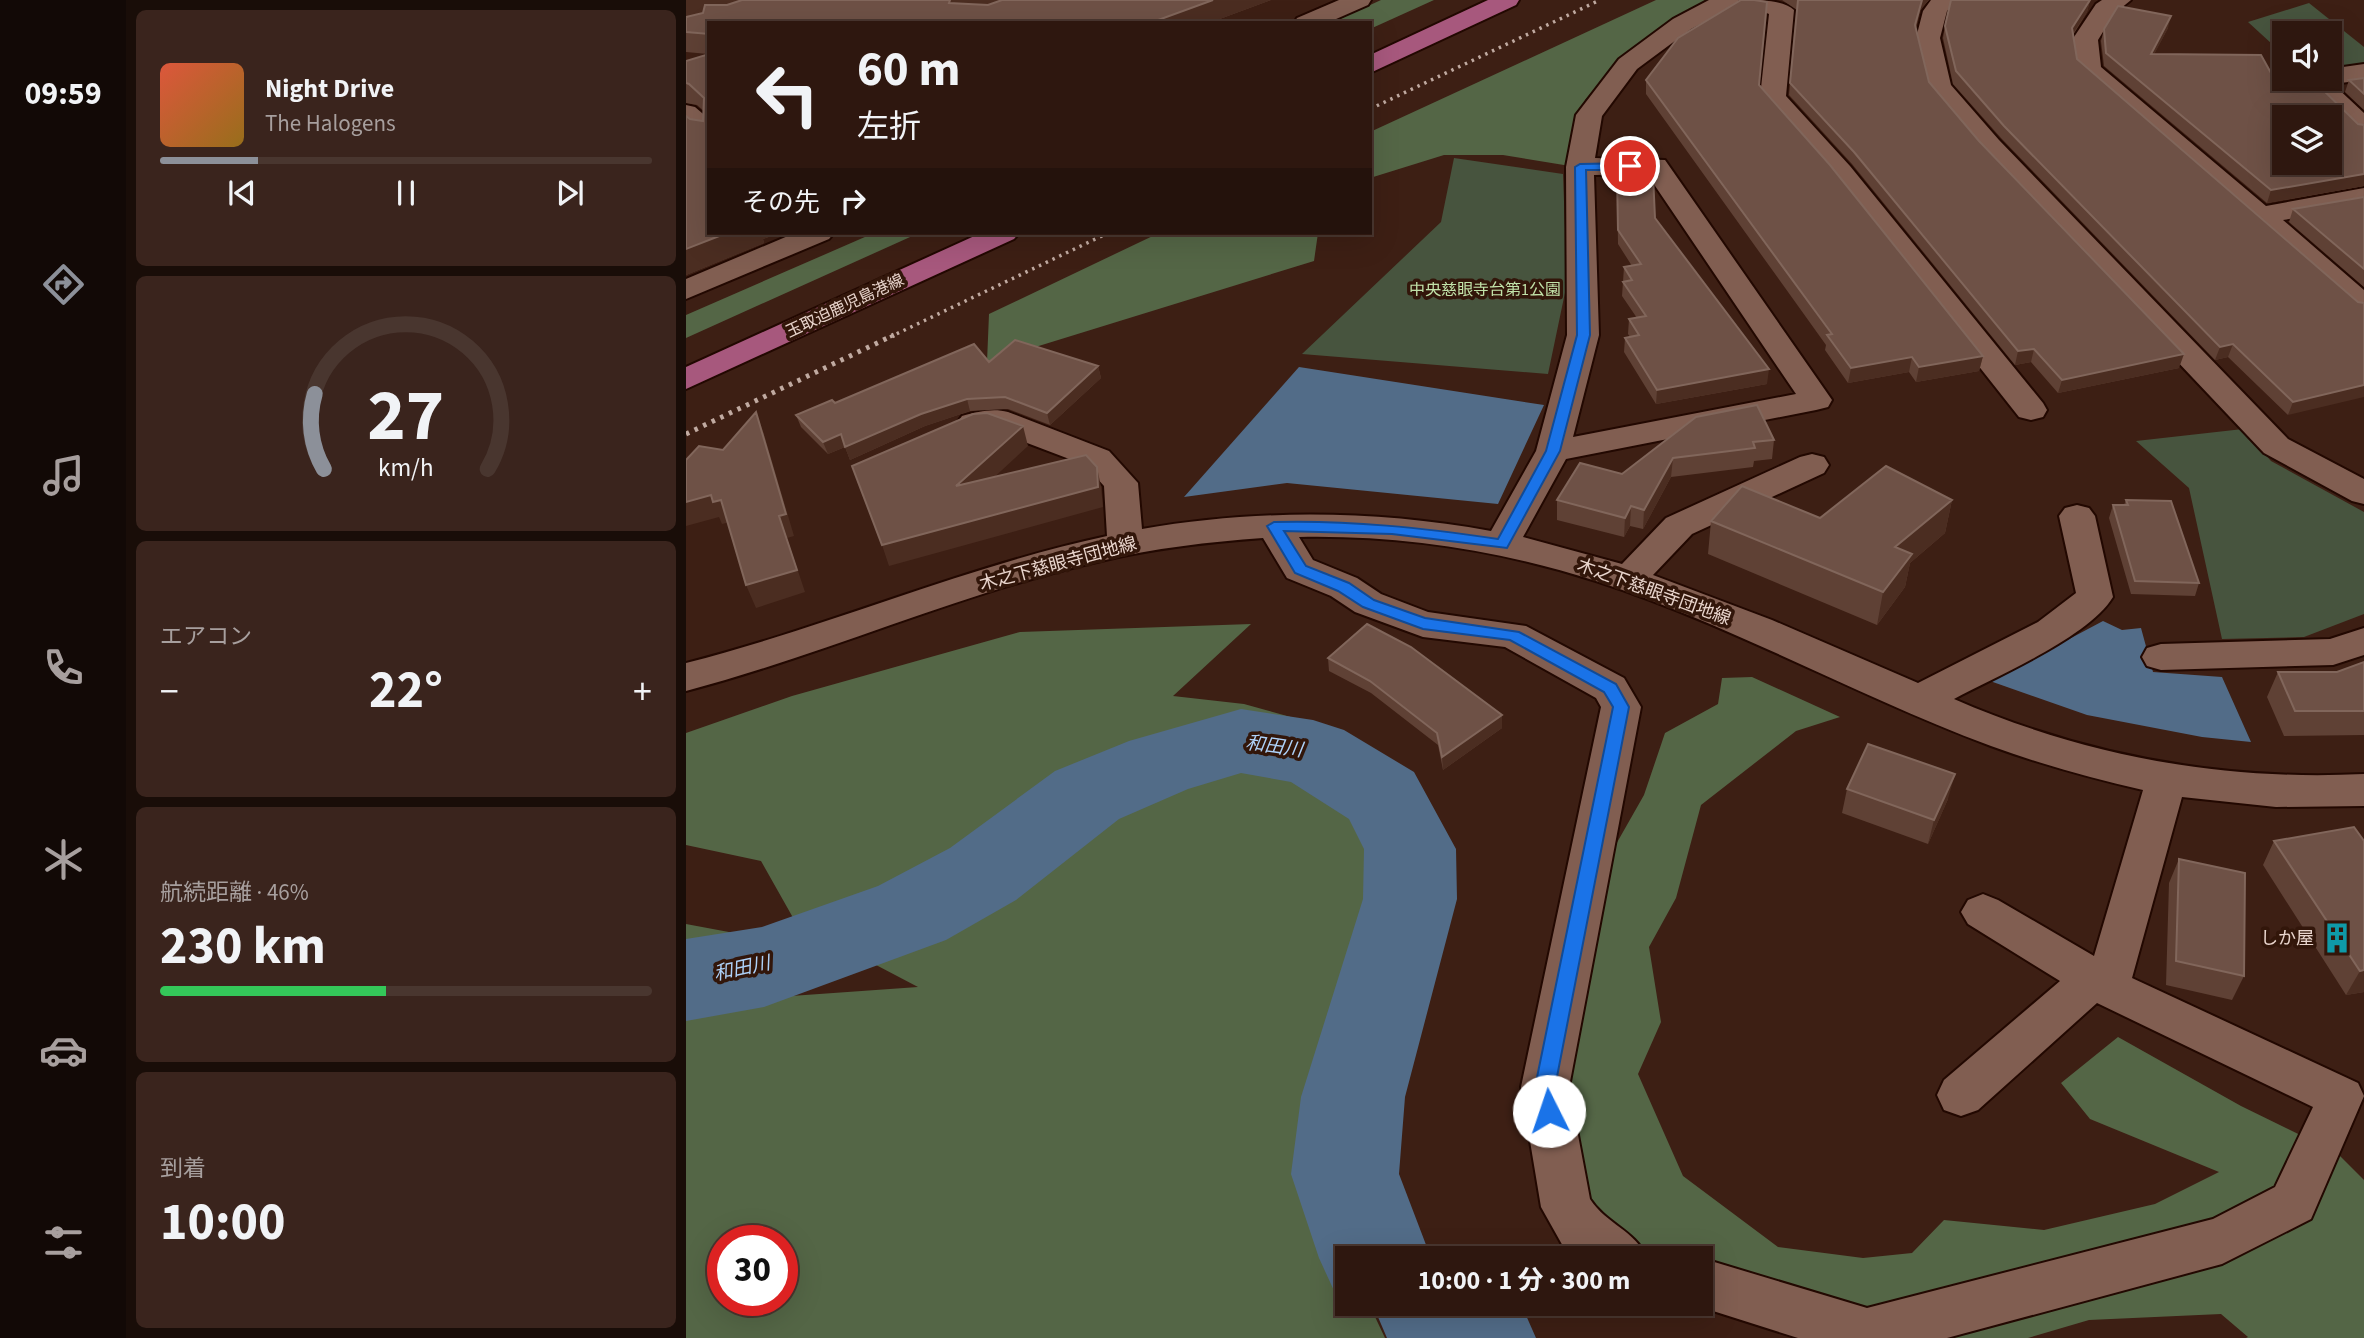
<!DOCTYPE html>
<html lang="ja">
<meta charset="utf-8">
<style>
:root{--surface:#2e170f;--page:#3a241d;--text:#f1f3f6;--muted:#a79f9e;--line:#49362f;--accent:#8c9099}
body{margin:0;font-family:"Source Sans 3","Noto Sans JP",sans-serif;background:var(--page);color:var(--text);height:100vh;display:flex;flex-direction:column;font-size:26px;white-space:nowrap}
*{box-sizing:border-box;margin:0}
p{font-size:23px;color:var(--muted)}
.icon{flex:none;width:38px;height:38px;fill:none;stroke:currentColor;stroke-width:2;stroke-linecap:round;stroke-linejoin:round}
.map{position:relative;flex:1;overflow:hidden}
.side{display:flex;flex-direction:column;gap:10px;padding:10px;background:#190d08;width:560px}
.side>*{flex:none}
.top-card{position:absolute;left:21px;top:21px;width:665px;height:214px;border-radius:0px;box-shadow:0 7px 28px #0002,0 0 0 2px var(--line);background:#2e170f;color:var(--text);overflow:hidden}
.fabs{position:absolute;left:1586px;top:21px;display:grid;gap:14px}
.fabs a{display:grid;place-items:center;width:70px;height:70px;border-radius:0px;background:var(--surface);box-shadow:0 7px 28px #0002,0 0 0 2px var(--line);font-size:35px}
.speed{position:absolute;left:21px;top:1225px;display:flex;gap:14px;font-size:35px;font-weight:700;text-align:center}
.speed>*{display:grid;place-content:center;width:91px;height:91px;border-radius:50%;background:var(--surface);box-shadow:0 7px 28px #0002,0 0 0 2px var(--line);line-height:1}
.speed .limit{border:10px solid #d22;background:#fff;color:#111}
.pin{position:absolute;display:grid;place-items:center;width:60px;height:60px;color:#fff;margin:-30px;border:4px solid #fff;border-radius:50%;box-shadow:0 2px 7px #0007}
.me{position:absolute;width:77px;margin:-38px;rotate:356deg;stroke-linejoin:round;filter:drop-shadow(0 0 5px #0008)}
.turn{display:flex;align-items:center;gap:24px;height:147px;padding:0 35px;font-size:32px}
.turn .icon{width:91px;height:91px;stroke-width:2.5}
.turn b{display:block;font-size:49px;line-height:60px}
.then{display:flex;align-items:center;height:66px;padding:0 35px;background:#0003;gap:14px;font-size:26px}
.big{font-size:52px;font-weight:700;line-height:1.1}
.side .tile{flex:1;display:flex;flex-direction:column;justify-content:center;gap:10px;min-width:0;padding:0 24px;border-radius:10px;background:var(--page)}
.side .dial{align-items:center;gap:0}
.dial svg{height:182px;overflow:visible;fill:none;stroke:var(--line);stroke-width:7;stroke-linecap:round;text-anchor:middle}
.dial text{fill:var(--text);stroke:none}
.song{display:flex;align-items:center;gap:21px}
.cover{width:84px;height:84px;border-radius:10px;background:linear-gradient(135deg,hsl(10 70% 55%),hsl(40 70% 35%))}
.played{height:7px;border-radius:4px;background:linear-gradient(90deg,var(--accent) 20%,var(--line) 20%)}
.keys{display:flex;justify-content:space-around;direction:ltr}
.heat{display:flex;justify-content:space-between;align-items:center;font-size:38px;direction:ltr}
.charge{height:10px;border-radius:5px;background:linear-gradient(90deg,#34c759 46%,var(--line) 0)}
.trip{position:absolute;left:649px;top:1246px;width:378px;height:70px;border-radius:0px;background:var(--surface);box-shadow:0 7px 28px #0002,0 0 0 2px var(--line);font-weight:700;line-height:70px;text-align:center}
main{display:flex;flex:1;min-height:0}
.tabs{display:flex;flex-direction:column;width:126px;justify-content:space-around;align-items:center;background:#120906;color:var(--muted)}
.tabs .icon{width:49px;height:49px}
.tabs .on{color:var(--accent)}
.tabs b{font-size:32px;color:var(--text)}
.map>svg:first-child{display:block}
.green{fill:#47543e}
.forest{fill:#546646;fill-rule:evenodd}
.water{fill:#526c88}
.lines{fill:none;stroke-linecap:round;stroke-linejoin:round}
.river{fill:#526c88;fill-rule:evenodd}
.minor-casing{stroke:#220801;stroke-width:4}
.major-casing{stroke:#220801;stroke-width:4}
.minor{fill:#815e51;fill-rule:evenodd}
.major{fill:#a7587d;fill-rule:evenodd}
.rail-far1{stroke:#c0aaa1;stroke-width:3.5;stroke-dasharray:2.5 5;stroke-linecap:butt}
.rail{stroke:#c0aaa1;stroke-width:5;stroke-dasharray:3.5 6;stroke-linecap:butt}
.wall{fill:#5f4135}
.shaded-wall{fill:#4b2d21}
.building{fill:#6e5146;stroke:#81665b;stroke-width:2;fill-rule:evenodd}
.route{fill:#1a73e8;stroke:#114b97;stroke-width:2}
.labels{text-anchor:middle;dominant-baseline:central;stroke-width:7;stroke-linejoin:round;paint-order:stroke}
.far-park-label{font-size:16px;fill:#c1e2a9;stroke:#32160a}
.far-street-label{font-size:16px;fill:#e9d5cd;stroke:#32160a}
.street-label{font-size:18px;fill:#e9d5cd;stroke:#32160a}
.poi-label{font-size:18px;fill:#e9d5cd;stroke:#32160a;text-anchor:end}
.water-label{font-size:19px;font-style:italic;fill:#aed2f9;stroke:#32160a}
</style>
<main>
<nav class="tabs">
<b>09:59</b>
<svg class="icon on" aria-label="directions" viewBox="0 0 24 24"><path d="M12 3l9 9-9 9-9-9zM9 14v-3h6M13 9l2 2-2 2"/></svg>
<svg class="icon" aria-label="music" viewBox="0 0 24 24"><path d="M9 18V5l10-2v13"/><circle cx="6" cy="18" r="3"/><circle cx="16" cy="16" r="3"/></svg>
<svg class="icon" aria-label="phone" viewBox="0 0 24 24"><path d="M5 4h4l2 5-3 2q2 4 5 5l2-3 5 2v4C11 20 4 13 5 4z"/></svg>
<svg class="icon" aria-label="climate" viewBox="0 0 24 24"><path d="M12 3v18M4 7l16 10M4 17L20 7"/></svg>
<svg class="icon" aria-label="car" viewBox="0 0 24 24"><path d="M5 17H2v-5l4-1 3-4h7l3 4 3 1v5h-3M9 17h6M6 11h13"/><circle cx="7" cy="17" r="2"/><circle cx="17" cy="17" r="2"/></svg>
<svg class="icon" aria-label="filters" viewBox="0 0 24 24"><path d="M4 7h16M4 17h16"/><circle cx="9" cy="7" r="2"/><circle cx="15" cy="17" r="2"/></svg>
</nav>
<section class="side">
<div class="tile">
<div class="song"><i class="cover"></i><div><b>Night Drive</b><p>The Halogens</p></div></div>
<div class="played"></div>
<div class="keys"><svg class="icon" aria-label="previous" viewBox="0 0 24 24"><path d="M18 5L8 12l10 7zM5 5v14"/></svg><svg class="icon" aria-label="pause" viewBox="0 0 24 24"><path d="M8 5v14M16 5v14"/></svg><svg class="icon" aria-label="next" viewBox="0 0 24 24"><path d="M6 5l10 7-10 7zM19 5v14"/></svg></div>
</div>
<div class="tile dial"><svg viewBox="0 0 100 80">
<path d="M14 69A42 42 0 1 1 86 69"/>
<path d="M14 69A42 42 0 0 1 10 36" stroke="#8c9099"/>
<text x="50" y="56" font-size="32" font-weight="700">27</text>
<text x="50" y="72" font-size="11">km/h</text>
</svg></div>
<div class="tile"><p>エアコン</p>
<div class="heat"><a>−</a><b class="big">22°</b><a>+</a></div>
</div>
<div class="tile"><p>航続距離 · 46%</p><b class="big">230 km</b><div class="charge"></div></div>
<div class="tile"><p>到着</p><b class="big">10:00</b></div>
</section>
<div class="map">
<svg width="1678" height="1338" viewBox="0 0 1678 1338">
<rect width="100%" height="100%" fill="#3d1f14"/>
<!-- green -->
<path class="green" d="M1623 3 1678 47V66L1643 70V33H1598V55L1562 22Z
M768 158 877 174 881 283 862 374 616 354 755 222Z
M1557 429 1585 461 1678 512V614L1618 637 1536 639 1503 488 1450 441Z"/>
<!-- forest -->
<path class="forest" d="M695 0H748L684 29V23H645Z
M970 0H1023L935 58 899 100 884 166 817 155H758L684 178V132Z
M188 233H233L0 338V315Z
M473 233H632L628 261 301 362 303 314Z
M565 624 487 696 558 704 637 726 671 755 704 775 692 909 647 1062 644 1220 662 1258V1304H683L699 1338H0V924L75 938 91 997 232 987 110 923 75 861 0 845V733L106 696 334 632ZM37 1241H96V1300H37Z
M1066 677 1154 717 1110 731 1015 805 990 898 963 947 975 1022 952 1074 997 1176 1092 1247 1177 1258 1226 1253 1258 1220 1358 1230 1469 1204 1533 1172 1404 1119 1375 1083 1432 1037 1555 1106 1651 1153 1678 1180V1338H1560L1562 1337 1535 1314 1403 1320 1342 1338H1145L1015 1258H955L891 1198 870 1117 908 883 958 795 979 733 1032 704 1036 678Z"/>
<!-- water -->
<path class="water" d="M613 367 858 405 812 504 601 483 498 497Z
M1417 621 1436 630 1455 628 1467 672 1536 677 1565 742 1516 737 1401 715 1304 681Z"/>
<g class="lines">
<!-- river -->
<path class="river" d="M555 709 627 720 658 730 728 772 770 849 771 899 719 1097 713 1174 742 1250 765 1258H662V1300L650 1295 633 1258 605 1174 615 1097 677 899 678 849 663 819 605 782 555 773 502 789 433 819 330 900 260 940 78 1007 0 1021V939L76 927 192 886 264 848 369 771 443 741Z
M672 1304H835L850 1338H701L689 1310Z"/>
<!-- minor casing -->
<g class="minor-casing">
<path id="minor" d="M653 0H685L682 5 641 23H608L611 18Z
M1023 0H1053L1050 5 1005 29 951 69 916 116 909 158 979 160 1146 400 1142 407 1130 410 880 459 837 537 936 564 980 518 1114 457 1126 454 1138 457 1143 465 1138 473 1006 534 967 575 1086 620 1232 683 1352 622 1390 593 1373 516 1379 508 1391 505 1403 508 1409 516 1427 597C1403 637 1311 676 1268 699 1399 756 1535 781 1678 774V806L1590 807 1496 797 1446 978 1672 1083 1678 1096 1625 1219 1536 1264 1261 1338H1112L1005 1304H1015V1258L1181 1308 1527 1219 1589 1187 1627 1107 1411 1003 1292 1110 1275 1116 1258 1110 1251 1095 1258 1080 1374 981 1282 924 1275 912 1282 900 1297 894 1312 900 1408 956 1457 790C1405 778 1354 764 1305 746 1171 696 1046 625 910 581 814 550 713 535 613 537L627 560 671 578 695 594 742 612 840 626 938 678 955 707 883 1087 904 1199C920 1224 950 1231 961 1258H894L878 1248 855 1207 835 1087 915 707 910 698 819 647 737 637 669 612 645 596 601 578 577 538C523 542 468 548 415 561 274 593 140 654 0 691V663C142 627 277 567 421 536L418 486 399 465 307 430 288 433 276 430 271 423 276 416C292 412 306 408 322 412L423 451 452 483 456 529C572 509 689 510 805 531L850 451 881 335 880 167 890 115 933 59 987 19ZM961 174 1110 394 887 437 913 335 908 175Z
M1058 0C1074 0 1098 0 1108 10L1100 96 1164 166 1357 403 1361 410 1357 417 1345 420 1333 417 1144 178 1078 103 1074 97 1083 14 1061 5Z
M1245 0H1269L1261 11 1254 38 1265 85 1313 140 1602 439 1678 479V504L1666 501 1578 453 1293 152 1243 93 1230 38 1237 11Z
M1416 0H1445L1428 14 1412 40 1415 67 1580 206 1678 188V206L1597 220 1678 290V315L1667 313 1394 75 1390 70 1386 40 1410 4Z
M1678 64V80L1647 84 1678 113V136L1668 134 1614 80 1643 79V69Z
M0 105 9 107 23 119V141L13 139 0 127Z
M109 233H148L143 239 0 299V279Z
M1678 628V655L1647 665 1475 670 1461 666 1456 657 1461 648 1475 644 1644 639Z"/>
</g>
<!-- major casing -->
<g class="major-casing">
<path id="major" d="M802 0H833L830 5 684 73V55Z
M295 233H333L328 239 0 389V367Z"/>
</g>
<!-- minor -->
<use href="#minor" class="minor"/>
<!-- major -->
<use href="#major" class="major"/>
<!-- rail-far1 -->
<path class="rail-far1" d="M684 109 914 0
M204 337 422 233"/>
<!-- rail -->
<path class="rail" d="M0 434 208 335"/>
</g>
<!-- wall -->
<path class="wall" d="M0 0H585L523 23H23V233H94L77 239 78 243 0 275V116L4 119 17 121 18 111 11 105 0 103V61L22 54 0 52Z
M1096 0H1243L1234 10 1230 28 1243 82 1293 141 1493 368 1372 393 1345 362 1329 365 1166 164 1103 95 1111 10Z
M1404 0 1401 12 1387 35 1391 59 1672 302 1602 415 1542 357 1529 360 1315 138 1267 84 1257 38 1259 26Z
M1482 28 1468 54 1585 73 1604 87 1672 124 1678 125V186L1581 203 1418 66 1415 41 1418 29Z
M1678 78V110L1659 92 1663 80Z
M960 80 1073 85 1297 356 1293 371 1230 382 1223 372 1162 383 1139 350 1140 345 960 94Z
M931 175 969 218 1081 384 970 404 938 352 939 338 944 337 942 334 943 319 951 318 936 296 938 267 946 266 932 244Z
M1678 197V287L1603 222 1607 209Z
M303 362 412 366 415 378 364 425 322 409 284 411 239 426 164 460 159 447 142 454 115 427 110 415Z
M1071 405 1088 440 1086 459 1068 461 1067 467 985 477 957 529 944 526 938 537 871 520V500L936 474Z
M1266 500 1259 533 1224 563 1219 587 1191 625 1022 554 1025 521 1134 518Z
M1440 500 1513 583 1509 596 1445 594 1423 518 1427 505H1438Z
M642 658 816 715V728L757 770 752 745 685 693 643 671Z
M1678 662V735L1598 736 1581 697 1592 672H1651Z
M1161 789 1262 799 1242 844 1156 813Z
M1588 841H1678V992L1660 995 1577 865Z
M1493 859 1558 976 1546 1000 1480 985 1483 883Z"/>
<!-- shaded-wall -->
<path class="shaded-wall" d="M0 0H59L0 19Z
M264 0H317L272 16 263 3Z
M527 0H585L523 23H464Z
M1236 0H1243L1234 10 1227 37Z
M1404 0 1401 12 1383 40 1386 28Z
M1485 16 1482 28 1462 66 1465 54Z
M1678 174V186L1581 203 1585 190Z
M41 233H94L77 239 78 243 0 275V249Z
M1547 344 1542 357 1529 360 1534 347Z
M1348 349 1345 362 1329 365 1332 351Z
M1498 354 1493 368 1372 393 1376 380Z
M1297 356 1293 371 1230 382 1233 367Z
M1226 357 1223 372 1162 383 1165 368Z
M412 366 415 378 364 425 361 413Z
M1083 369 1081 384 970 404 971 390Z
M1678 385V397L1602 415 1607 402Z
M281 399 284 411 239 426 164 460 159 447 235 414Z
M70 412 78 434 108 536 101 538 119 592 70 608 60 585Z
M337 426 342 446 276 507 270 486Z
M155 434 159 447 142 454 137 442Z
M987 458 985 477 957 529 958 510Z
M411 467 415 487 417 507 203 566 196 545Z
M25 495 35 500 44 522 36 524 33 517 0 526V502Z
M1266 500 1259 533 1224 563 1219 587 1191 625 1197 592 1209 547Z
M945 506 944 526 938 537 939 518Z
M816 715V728L757 770 756 757Z
M1269 774 1262 799 1242 844 1248 820Z
M1678 970V992L1660 995 1674 971Z"/>
<!-- building -->
<path class="building" d="M56 0H264L263 3 302 5 316 0H527L464 23H23V34L0 32V17L17 13 19 5H41Z
M1055 0H1068L1081 2 1073 85 1144 165 1297 356 1233 367 1226 357 1165 368 1141 335 1146 334 960 80 992 38Z
M1112 0H1236L1229 25 1243 82 1293 141 1498 354 1376 380 1348 349 1332 351 1168 152 1104 83Z
M1265 0H1404L1386 28 1391 59 1672 302 1678 303V385L1607 402 1547 344 1534 347 1318 126 1270 71 1259 26Z
M1432 6 1485 16 1465 54 1575 55 1585 73 1604 87 1631 84 1672 124 1678 125V174L1585 190 1420 53 1418 29ZM1598 117H1643V163H1598Z
M23 54V233H41L0 249V116L4 119 17 121 18 98 3 84 0 83V61Z
M1678 78V94L1663 80Z
M931 175H967L969 218 1083 369 971 390 939 338 953 335 943 319 960 316 937 282 946 280 938 267 955 264 932 230Z
M1678 197V269L1607 209Z
M329 340 412 366 361 413 319 397 281 399 235 414 159 447 155 434 137 442 110 415 146 400 149 403 288 344 303 362Z
M1071 405 1088 440 1067 442 1069 448 987 458 958 510 945 506 939 518 871 500 894 463 936 474 1010 417Z
M70 412 100 514 93 516 111 570 60 585 35 500 27 502 25 495 0 502V460L13 446 37 450Z
M301 413 337 426 270 486 400 455 411 467 412 487 196 545 166 466 287 414Z
M1200 466 1266 500 1209 547 1226 554 1197 592 1025 521 1056 486 1134 518Z
M1440 500 1485 501 1513 583 1449 581 1427 505H1442Z
M681 624 725 647 816 715 756 757 751 733 684 681 642 658Z
M1678 662V711H1609L1592 672H1651Z
M1182 744 1269 774 1248 820 1161 789Z
M1668 827 1678 841V970L1674 971 1588 841Z
M1493 859 1559 873 1558 976 1490 961Z"/>
<!-- route -->
<path class="route" d="M894 164 944 163 950 166 944 170H900L904 335 874 451 821 548 706 534 598 531 620 566 663 583 688 600 739 618 833 632 930 684 943 707 869 1087 873 1111 870 1117 863 1119 856 1117 849 1087 927 707 918 692 824 640 737 629 677 607 652 591 609 573 581 526 588 522C664 520 737 528 812 539L860 451 891 335 889 167Z"/>
<!-- icons -->
<defs>
<g id="building-bare" transform="scale(2.415)"><path d="M-4-6H4V6H1V3H-1V6H-4ZM-2.5-4.3h1.7v1.8h-1.7ZM.8-4.3h1.7v1.8H.8ZM-2.5-1h1.7V.8h-1.7ZM.8-1h1.7V.8H.8Z" fill="#0f9aa8" stroke="#32160a" stroke-width="2.5" paint-order="stroke"/></g>
</defs>
<g fill-rule="evenodd">
<use href="#building-bare" x="1651" y="938"/>
</g>
<g class="labels">
<!-- far-park labels -->
<g class="far-park-label">
<text x="799" y="290">中央慈眼寺台第1公園</text>
</g>
<!-- far-street labels -->
<g class="far-street-label">
<text transform="translate(159 306) rotate(-25)">玉取迫鹿児島港線</text>
</g>
<!-- street labels -->
<g class="street-label">
<text transform="translate(372 564) rotate(-15)">木之下慈眼寺団地線</text>
<text transform="translate(968 592) rotate(20)">木之下慈眼寺団地線</text>
</g>
<!-- poi labels -->
<g class="poi-label">
<text x="1628" y="938">しか屋</text>
</g>
<!-- water labels -->
<g class="water-label">
<text transform="translate(588 747) rotate(8)">和田川</text>
<text transform="translate(56 969) rotate(-12)">和田川</text>
</g>
</g>
</svg>
<div class="fabs">
<a><svg class="icon" aria-label="sound" viewBox="0 0 24 24"><path d="M4 9h4l5-4v14l-5-4H4zM17 9q2 3 0 6"/></svg></a>
<a><svg class="icon" aria-label="layers" viewBox="0 0 24 24"><path d="M12 4l9 5-9 5-9-5zM3 14l9 5 9-5"/></svg></a>
</div>
<div class="speed"><div class="limit">30</div></div>
<div class="pin" style="left:944px;top:166px;background:#d93025"><svg class="icon" aria-label="arrive" viewBox="0 0 24 24"><path d="M6 21V4h12l-3 4 3 4H6"/></svg></div>
<svg class="me" style="left:863px;top:1111px" viewBox="-20 -20 40 40"><circle r="19" fill="#fff"/><path d="M0-13L10 11 0 6-10 11z" fill="#1a73e8"/></svg>
<div class="trip">10:00 · 1 分 · 300 m</div>
<div class="top-card">
<div class="turn"><svg class="icon" aria-label="left" viewBox="0 0 24 24"><path d="M17 20v-9H6M10 6l-5 5 5 5"/></svg><div><b>60 m</b>左折</div></div>
<div class="then">その先<svg class="icon" aria-label="right" viewBox="0 0 24 24"><path d="M7 20v-9h11M14 6l5 5-5 5"/></svg></div>
</div>
</div>
</main>
